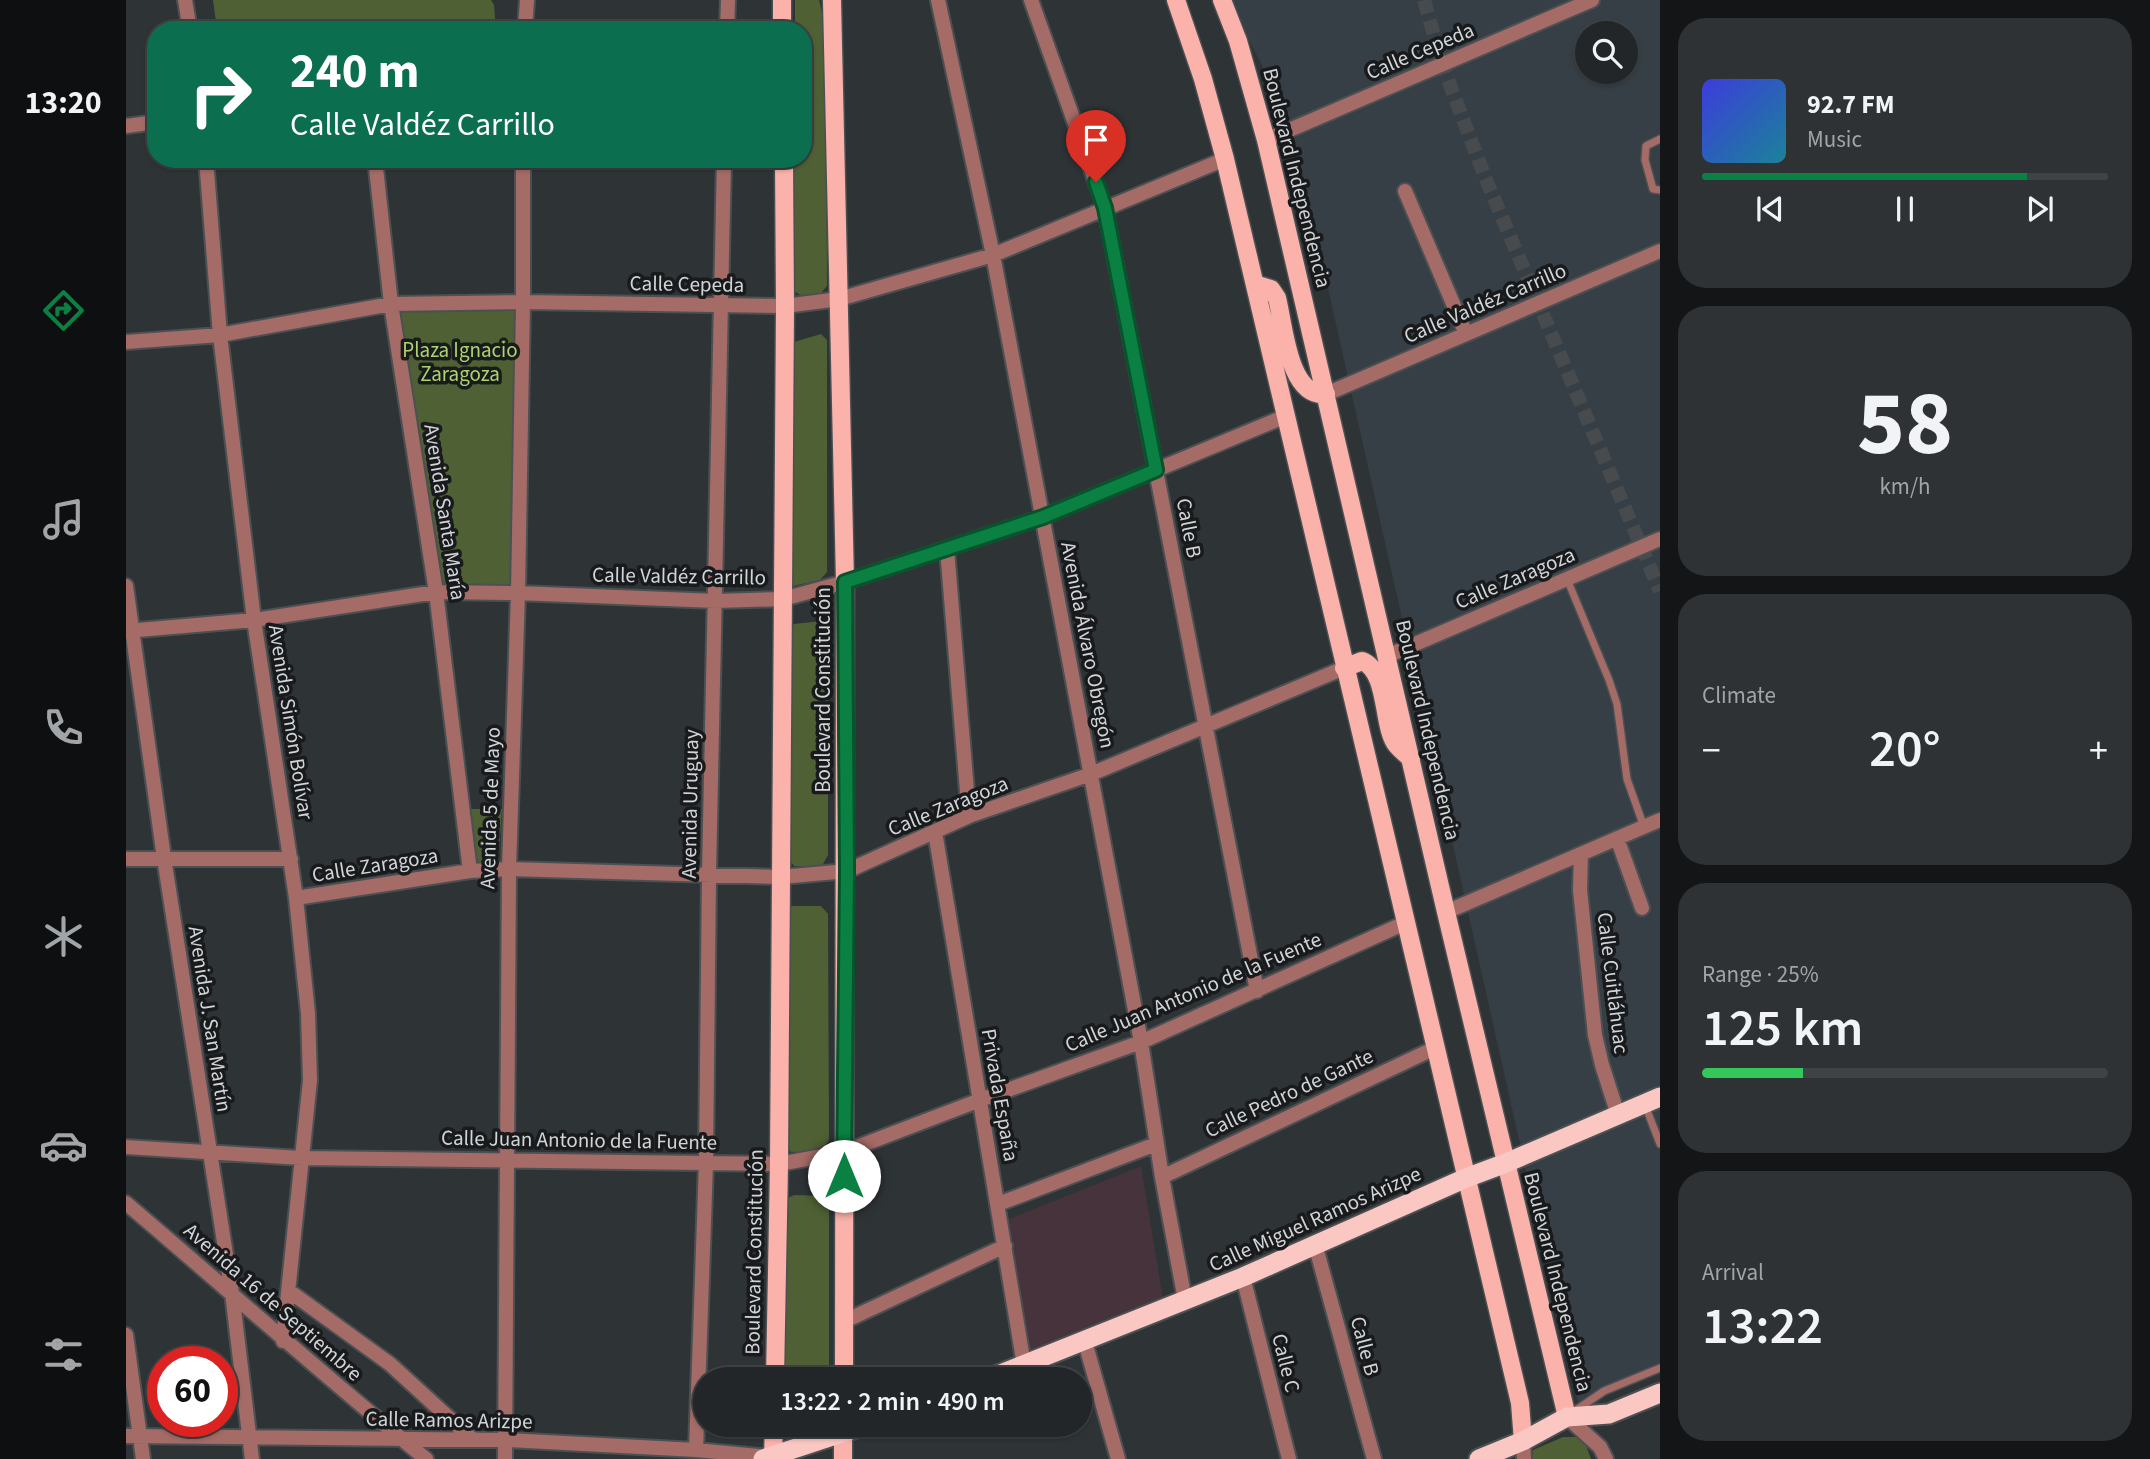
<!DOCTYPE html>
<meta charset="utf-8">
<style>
:root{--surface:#222628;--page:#2e3234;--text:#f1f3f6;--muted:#a2a5a8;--line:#3f4345;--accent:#0b8043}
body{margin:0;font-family:"Source Sans 3",sans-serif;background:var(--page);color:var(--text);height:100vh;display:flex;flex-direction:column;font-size:26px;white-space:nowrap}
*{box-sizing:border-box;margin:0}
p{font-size:23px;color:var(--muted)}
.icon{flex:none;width:38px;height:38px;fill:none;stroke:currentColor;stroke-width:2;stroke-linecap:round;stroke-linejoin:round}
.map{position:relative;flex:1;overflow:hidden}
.drawer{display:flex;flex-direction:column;gap:18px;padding:18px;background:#131516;width:490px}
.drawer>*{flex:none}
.hud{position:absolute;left:21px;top:21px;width:665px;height:147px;border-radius:28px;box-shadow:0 2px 5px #0004,0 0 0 2px var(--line);background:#0b6e4f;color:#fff;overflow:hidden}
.tools{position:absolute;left:1449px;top:21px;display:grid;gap:14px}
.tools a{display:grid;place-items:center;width:63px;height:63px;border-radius:50%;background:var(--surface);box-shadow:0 2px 5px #0004,0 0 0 2px var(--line);font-size:35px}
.speed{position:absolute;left:21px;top:1346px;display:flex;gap:14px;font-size:35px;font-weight:700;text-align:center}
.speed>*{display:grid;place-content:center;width:91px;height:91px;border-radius:50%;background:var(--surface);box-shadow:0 2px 5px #0004,0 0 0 2px var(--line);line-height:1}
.speed .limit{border:10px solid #d22;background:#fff;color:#111}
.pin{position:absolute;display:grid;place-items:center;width:60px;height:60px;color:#fff;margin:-72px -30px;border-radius:50% 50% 50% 0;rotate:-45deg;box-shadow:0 0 7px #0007}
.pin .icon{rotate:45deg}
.me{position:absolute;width:77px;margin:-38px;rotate:0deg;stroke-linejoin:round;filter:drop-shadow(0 0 5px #0008)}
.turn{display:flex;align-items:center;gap:24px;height:147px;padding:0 28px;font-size:32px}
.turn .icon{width:91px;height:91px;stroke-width:2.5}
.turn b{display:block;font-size:49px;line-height:60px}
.big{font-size:52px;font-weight:600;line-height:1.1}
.drawer .widget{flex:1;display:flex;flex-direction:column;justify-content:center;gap:10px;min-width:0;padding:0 24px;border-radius:28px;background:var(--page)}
.drawer .dial{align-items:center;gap:0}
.dial b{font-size:91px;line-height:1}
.song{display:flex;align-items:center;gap:21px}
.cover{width:84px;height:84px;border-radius:10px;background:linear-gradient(135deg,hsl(240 70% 55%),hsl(190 70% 35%))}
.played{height:7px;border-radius:4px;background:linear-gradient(90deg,var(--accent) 80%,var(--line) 80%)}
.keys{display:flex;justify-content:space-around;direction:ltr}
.heat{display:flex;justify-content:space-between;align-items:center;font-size:38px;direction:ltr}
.charge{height:10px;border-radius:5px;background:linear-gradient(90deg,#34c759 25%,var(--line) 0)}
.trip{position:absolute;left:567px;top:1367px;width:399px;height:70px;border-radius:35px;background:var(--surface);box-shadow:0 2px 5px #0004,0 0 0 2px var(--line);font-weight:600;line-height:70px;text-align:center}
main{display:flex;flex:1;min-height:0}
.tab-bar{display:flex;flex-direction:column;width:126px;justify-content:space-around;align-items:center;background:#0e0f10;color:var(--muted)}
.tab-bar .icon{width:49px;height:49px}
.tab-bar .selected{color:var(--accent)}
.tab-bar b{font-size:32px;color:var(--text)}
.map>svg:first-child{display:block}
.built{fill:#363f46;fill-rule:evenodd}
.education{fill:#46333c}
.green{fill:#4f6034}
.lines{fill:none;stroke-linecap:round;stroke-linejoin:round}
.tertiary-tunnel{stroke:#474b4e;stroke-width:14;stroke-dasharray:14 7;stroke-linecap:butt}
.service-casing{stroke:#4c5053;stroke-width:10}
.minor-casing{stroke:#4c5053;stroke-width:18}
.tertiary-casing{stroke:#4c5053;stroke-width:18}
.primary-casing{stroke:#4c5053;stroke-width:21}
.trunk-casing{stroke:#4c5053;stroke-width:23}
.service{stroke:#a56b66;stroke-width:7}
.minor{stroke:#a56b66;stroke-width:14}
.tertiary{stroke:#a56b66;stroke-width:14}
.primary{stroke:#fab2ab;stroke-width:18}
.trunk{stroke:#fac7c2;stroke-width:19}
.route-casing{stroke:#07532c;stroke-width:18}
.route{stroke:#0b8043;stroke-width:12}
.labels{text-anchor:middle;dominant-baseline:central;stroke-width:7;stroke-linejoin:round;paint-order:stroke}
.street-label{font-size:21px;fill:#d2d5d8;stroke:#181a1c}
.park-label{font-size:21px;fill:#add36d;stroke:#181a1c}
</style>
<main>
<nav class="tab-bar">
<b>13:20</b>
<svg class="icon selected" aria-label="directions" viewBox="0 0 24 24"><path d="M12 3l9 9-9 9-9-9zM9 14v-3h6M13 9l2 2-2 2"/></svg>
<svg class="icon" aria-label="music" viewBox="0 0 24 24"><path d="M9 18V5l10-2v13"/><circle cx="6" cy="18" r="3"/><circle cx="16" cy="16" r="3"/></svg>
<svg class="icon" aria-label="phone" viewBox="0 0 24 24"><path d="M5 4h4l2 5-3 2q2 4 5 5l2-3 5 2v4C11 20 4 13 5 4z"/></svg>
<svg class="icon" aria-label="climate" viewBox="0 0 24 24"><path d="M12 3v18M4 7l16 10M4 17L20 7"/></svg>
<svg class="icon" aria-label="car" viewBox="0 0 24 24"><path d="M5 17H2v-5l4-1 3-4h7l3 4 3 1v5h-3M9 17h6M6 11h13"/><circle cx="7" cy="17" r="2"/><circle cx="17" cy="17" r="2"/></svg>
<svg class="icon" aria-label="filters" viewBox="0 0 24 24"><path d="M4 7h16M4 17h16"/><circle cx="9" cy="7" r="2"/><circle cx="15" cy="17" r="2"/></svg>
</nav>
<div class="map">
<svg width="1534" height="1459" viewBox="0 0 1534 1459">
<rect width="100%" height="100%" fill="#2e3336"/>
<!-- built -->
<path class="built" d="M1102 0H1534V1372L1453 1407 1164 119ZM1461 33H1500V72H1461Z"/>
<!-- education -->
<path class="education" d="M1015 1166 1037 1299 904 1352 883 1219Z"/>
<!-- green -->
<path class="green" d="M87 0H365L368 5 370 30H91Z
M669 0H693L700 30 701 286 695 293 676 296 666 290 668 159H677V30H669Z
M396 303 391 591H311L266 305Z
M695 334 701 340V572L694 580 667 586 664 579 666 352 668 342Z
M696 621 702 629V855L696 866H668L661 857 663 629 668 624Z
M344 809H376L372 866H352Z
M665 906H695L702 914 703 1140 696 1151 665 1152 658 1143 660 914Z
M668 1195 698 1196 703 1201V1379H656L658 1200Z
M1437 1437H1457L1465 1459H1406L1407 1450Z"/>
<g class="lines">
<!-- tertiary-tunnel -->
<path class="tertiary-tunnel" d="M1298 0 1316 64 1359 177 1534 591"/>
<!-- service casing -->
<g class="service-casing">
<path id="service" d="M1534 139 1520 146 1519 160 1527 189 1534 190
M1441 579 1483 680 1491 704 1501 779 1518 827
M1519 1105 1534 1144
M1450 1410 1478 1391 1534 1368"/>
</g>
<!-- minor casing -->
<g class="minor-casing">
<path id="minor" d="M59 0 64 30
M812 0 867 255 1015 1042 1036 1177 1059 1300
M905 0 979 208 1131 991
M399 30 401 0
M601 30 602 0
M0 126 30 122
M1140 140 1466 0
M80 159 94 335 128 620 170 898 182 1013 184 1080 157 1341
M249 159 265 304 310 592 344 871
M1279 191 1340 334
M0 342 94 335 265 304 397 302 659 306 713 299 867 255 1099 159
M1200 394 1534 251
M821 549 843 816
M0 586 38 858 106 1293 126 1459
M0 631 128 620 310 592 392 593 590 601 657 599 719 582 917 517 1160 416
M1261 656 1534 539
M809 832 898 1365
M1491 838 1516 908
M1455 854 1454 890 1469 1035 1476 1065 1492 1115
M0 859H165
M170 898 344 871 383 869 655 877 721 871 843 816 965 774 1218 668
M1320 912 1534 820
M0 1147 175 1158 653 1164 718 1152 854 1100 1015 1042 1279 923
M1036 1177 1309 1048
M0 1203C100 1288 198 1376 300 1459
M872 1204 1030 1144
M1189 1244 1248 1459
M1117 1277 1163 1459
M163 1291 264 1364 346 1439
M719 1321 879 1246
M0 1335 17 1459
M959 1342 992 1459
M0 1436 380 1440 570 1450 644 1457
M570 1450 580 1163 583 873 598 159
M379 1459 383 869 392 593 397 302V159"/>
</g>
<!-- tertiary casing -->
<g class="tertiary-casing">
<path id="tertiary" d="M1441 1417 1474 1447 1480 1459
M1397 1441 1398 1459"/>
</g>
<!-- primary casing -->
<g class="primary-casing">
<path id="primary" d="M656 0V30
M706 0 719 582 718 1379
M1050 0 1077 79 1099 159 1394 1403 1397 1441
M1096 0 1112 41 1140 140 1320 912 1441 1417
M1129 284 1145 289 1151 298C1158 324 1162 398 1200 394
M1218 668 1236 661C1262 671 1256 722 1269 743 1273 749 1280 754 1285 759
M649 1379 653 1164 659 306 658 159
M647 1456 648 1424
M717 1459V1424"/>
</g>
<!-- trunk casing -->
<g class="trunk-casing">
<path id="trunk" d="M862 1379 1117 1277 1340 1178 1380 1163 1534 1097
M637 1459 743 1424
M1353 1459 1397 1441 1441 1417 1483 1414 1534 1393"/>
</g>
<!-- service -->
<use href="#service" class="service"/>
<!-- minor -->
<use href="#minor" class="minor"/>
<!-- tertiary -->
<use href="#tertiary" class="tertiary"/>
<!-- primary -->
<use href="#primary" class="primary"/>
<!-- trunk -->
<use href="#trunk" class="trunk"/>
</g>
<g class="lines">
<!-- route casing -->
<g class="route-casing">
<path id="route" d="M718 1176 721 871 719 582 917 517 1030 470 979 208 970 182"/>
</g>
<!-- route -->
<use href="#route" class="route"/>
</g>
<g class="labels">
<!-- street labels -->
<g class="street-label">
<text transform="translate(1294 51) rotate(-23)">Calle Cepeda</text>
<text transform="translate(1171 178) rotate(76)">Boulevard Independencia</text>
<text transform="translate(561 284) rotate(1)">Calle Cepeda</text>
<text transform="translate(1359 303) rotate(-23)">Calle Valdéz Carrillo</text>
<text transform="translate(319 512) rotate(81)">Avenida Santa María</text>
<text transform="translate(1063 528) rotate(79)">Calle B</text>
<text transform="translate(553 576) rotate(1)">Calle Valdéz Carrillo</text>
<text transform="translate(1389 578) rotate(-23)">Calle Zaragoza</text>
<text transform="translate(962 645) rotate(79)">Avenida Álvaro Obregón</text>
<text transform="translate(697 690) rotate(-90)">Boulevard Constitución</text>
<text transform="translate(165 722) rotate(81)">Avenida Simón Bolívar</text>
<text transform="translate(1302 730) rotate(77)">Boulevard Independencia</text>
<text transform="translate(564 804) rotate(-89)">Avenida Uruguay</text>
<text transform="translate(822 806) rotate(-22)">Calle Zaragoza</text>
<text transform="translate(364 808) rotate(-88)">Avenida 5 de Mayo</text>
<text transform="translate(249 865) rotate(-9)">Calle Zaragoza</text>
<text transform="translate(1487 983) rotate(83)">Calle Cuitláhuac</text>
<text transform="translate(1067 992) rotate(-23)">Calle Juan Antonio de la Fuente</text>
<text transform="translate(84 1019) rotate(81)">Avenida J. San Martín</text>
<text transform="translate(1163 1093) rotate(-25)">Calle Pedro de Gante</text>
<text transform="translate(874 1095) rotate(80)">Privada España</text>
<text transform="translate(453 1140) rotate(1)">Calle Juan Antonio de la Fuente</text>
<text transform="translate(1189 1219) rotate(-24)">Calle Miguel Ramos Arizpe</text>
<text transform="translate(628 1252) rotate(-89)">Boulevard Constitución</text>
<text transform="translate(1432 1282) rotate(76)">Boulevard Independencia</text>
<text transform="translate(147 1302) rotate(41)">Avenida 16 de Septiembre</text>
<text transform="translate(1239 1346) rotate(75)">Calle B</text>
<text transform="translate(1160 1363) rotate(76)">Calle C</text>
<text transform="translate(323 1420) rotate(1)">Calle Ramos Arizpe</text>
</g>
<!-- park labels -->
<g class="park-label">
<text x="334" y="350">Plaza Ignacio<tspan x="334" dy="24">Zaragoza</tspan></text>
</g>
</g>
</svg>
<div class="tools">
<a><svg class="icon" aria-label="search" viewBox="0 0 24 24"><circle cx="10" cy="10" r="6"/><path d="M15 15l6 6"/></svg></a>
</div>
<div class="speed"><div class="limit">60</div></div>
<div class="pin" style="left:970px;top:182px;background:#d93025"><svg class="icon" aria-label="arrive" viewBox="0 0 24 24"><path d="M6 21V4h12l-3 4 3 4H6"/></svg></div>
<svg class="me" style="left:718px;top:1176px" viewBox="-20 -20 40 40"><circle r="19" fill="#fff"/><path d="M0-13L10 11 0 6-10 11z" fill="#0b8043"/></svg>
<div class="trip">13:22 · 2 min · 490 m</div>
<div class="hud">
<div class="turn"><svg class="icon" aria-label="right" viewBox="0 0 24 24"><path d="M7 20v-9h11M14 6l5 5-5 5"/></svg><div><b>240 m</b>Calle Valdéz Carrillo</div></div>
</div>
</div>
<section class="drawer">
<div class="widget">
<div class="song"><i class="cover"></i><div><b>92.7 FM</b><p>Music</p></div></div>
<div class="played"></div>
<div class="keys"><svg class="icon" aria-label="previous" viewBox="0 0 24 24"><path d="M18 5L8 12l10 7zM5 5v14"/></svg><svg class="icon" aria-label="pause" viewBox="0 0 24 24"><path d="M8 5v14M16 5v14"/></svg><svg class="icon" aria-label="next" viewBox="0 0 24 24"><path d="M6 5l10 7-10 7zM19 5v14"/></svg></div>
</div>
<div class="widget dial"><b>58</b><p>km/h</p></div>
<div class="widget"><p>Climate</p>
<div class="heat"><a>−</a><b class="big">20°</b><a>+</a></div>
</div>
<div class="widget"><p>Range · 25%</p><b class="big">125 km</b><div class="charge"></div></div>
<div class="widget"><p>Arrival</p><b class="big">13:22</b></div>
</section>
</main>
